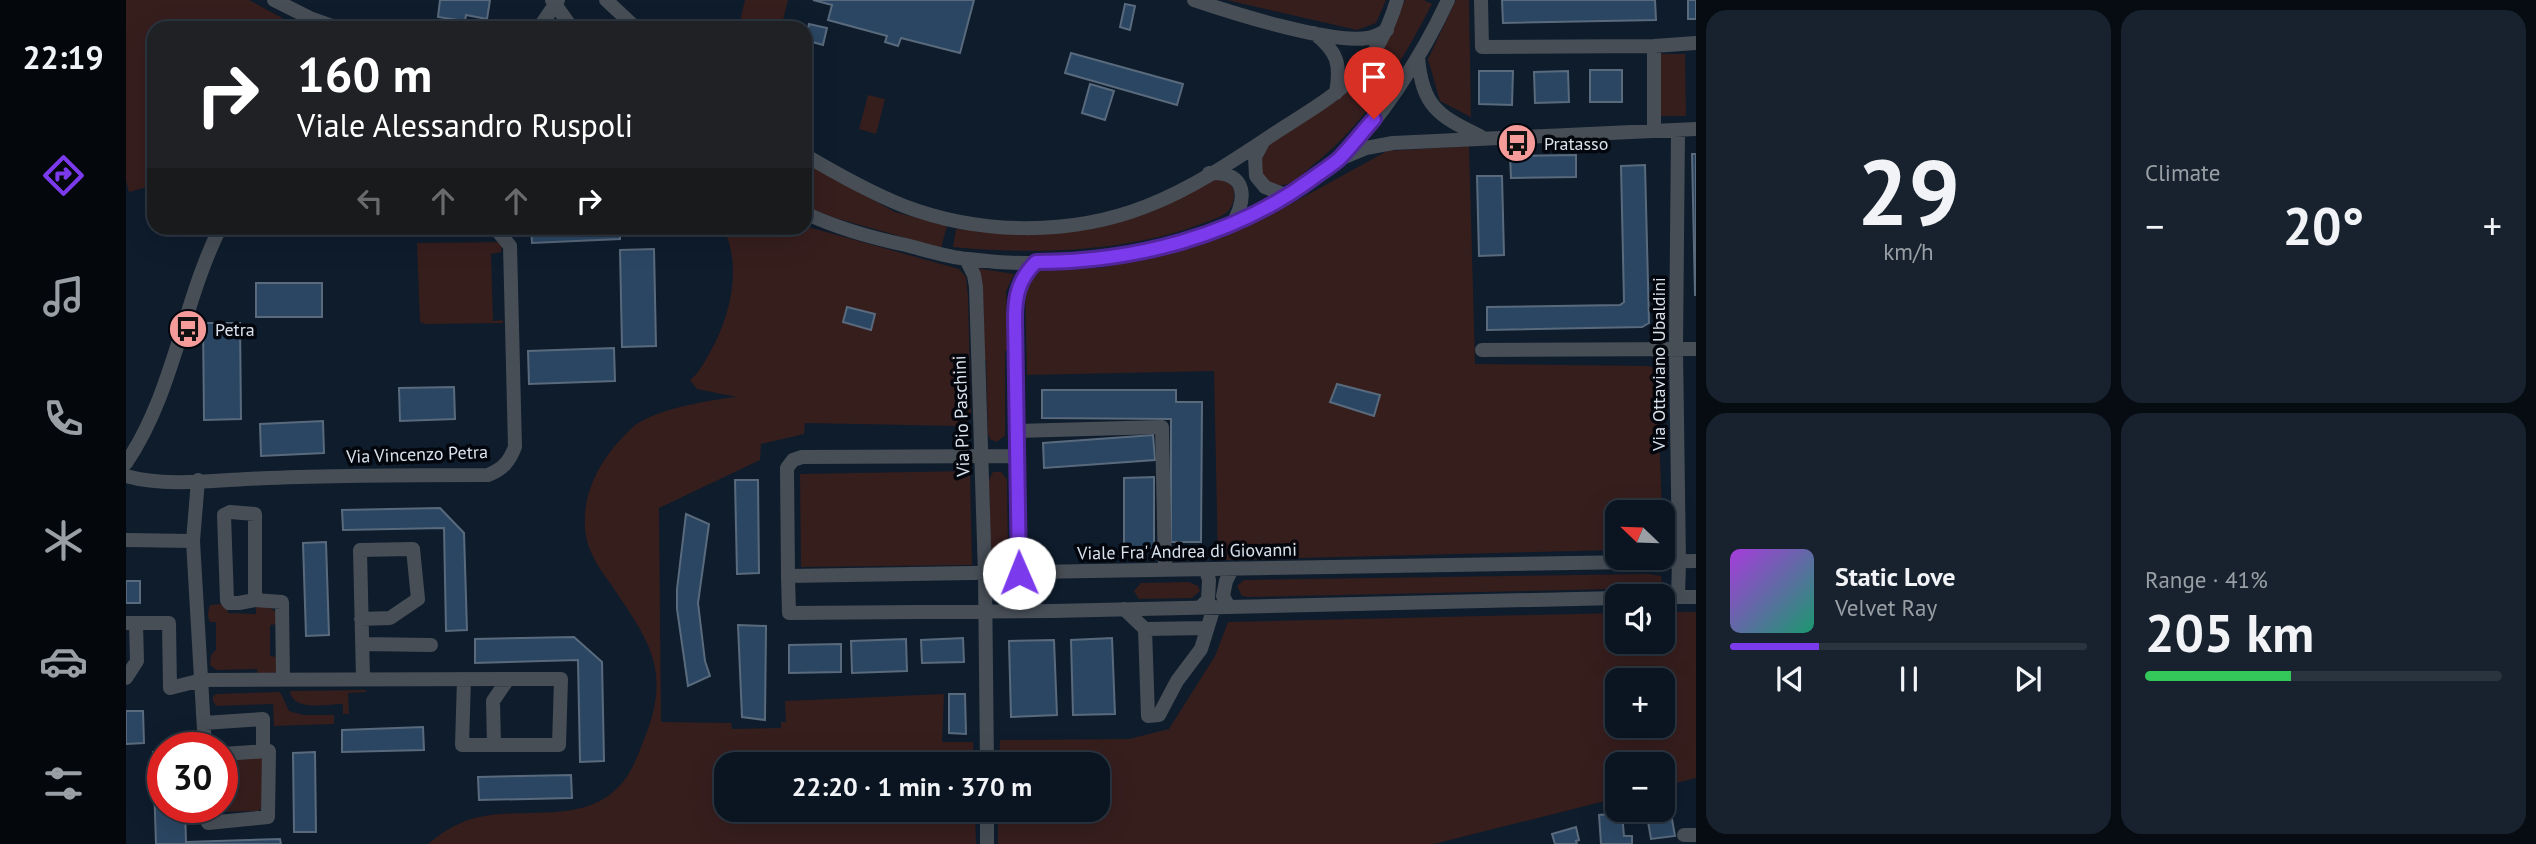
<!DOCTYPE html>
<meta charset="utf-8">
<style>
:root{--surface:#0a1521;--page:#18222e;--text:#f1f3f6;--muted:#999fa5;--line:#2a343f;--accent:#7c3aed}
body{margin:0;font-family:"PT Sans",sans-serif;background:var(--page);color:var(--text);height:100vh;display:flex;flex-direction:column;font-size:26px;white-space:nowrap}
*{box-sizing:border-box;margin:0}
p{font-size:23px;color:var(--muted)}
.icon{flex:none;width:38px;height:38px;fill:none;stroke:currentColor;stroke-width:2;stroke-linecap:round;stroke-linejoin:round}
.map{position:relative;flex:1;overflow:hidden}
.panel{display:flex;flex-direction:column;gap:10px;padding:10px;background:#060c12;width:840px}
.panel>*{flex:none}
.hud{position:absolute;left:21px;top:21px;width:665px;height:214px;border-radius:21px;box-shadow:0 7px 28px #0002,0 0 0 2px var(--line);background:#202124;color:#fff;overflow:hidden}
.needle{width:46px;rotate:293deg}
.buttons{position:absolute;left:1479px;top:500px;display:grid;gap:14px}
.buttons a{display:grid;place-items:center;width:70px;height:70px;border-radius:14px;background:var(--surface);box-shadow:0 7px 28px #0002,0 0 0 2px var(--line);font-size:35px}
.speed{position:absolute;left:21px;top:732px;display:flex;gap:14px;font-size:35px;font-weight:700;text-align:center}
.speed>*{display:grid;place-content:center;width:91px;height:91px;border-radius:50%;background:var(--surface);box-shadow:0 7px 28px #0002,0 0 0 2px var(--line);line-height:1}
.speed .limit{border:10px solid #d22;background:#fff;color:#111}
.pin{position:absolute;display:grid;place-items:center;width:60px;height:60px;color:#fff;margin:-72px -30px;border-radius:50% 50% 50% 0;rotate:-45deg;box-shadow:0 0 7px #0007}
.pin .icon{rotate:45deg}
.me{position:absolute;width:77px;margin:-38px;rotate:359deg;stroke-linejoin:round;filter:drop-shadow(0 0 5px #0008)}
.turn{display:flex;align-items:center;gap:24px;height:147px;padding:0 35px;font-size:32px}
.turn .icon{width:91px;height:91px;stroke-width:2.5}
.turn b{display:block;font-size:49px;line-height:60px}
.lanes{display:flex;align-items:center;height:66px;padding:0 35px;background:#0003;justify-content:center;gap:35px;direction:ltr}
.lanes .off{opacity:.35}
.big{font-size:52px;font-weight:700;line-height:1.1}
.panel .card{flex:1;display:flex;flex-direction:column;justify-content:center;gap:10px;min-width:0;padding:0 24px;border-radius:21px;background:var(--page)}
.panel .dial{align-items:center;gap:0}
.dial b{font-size:91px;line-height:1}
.song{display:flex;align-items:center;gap:21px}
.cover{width:84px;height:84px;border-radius:10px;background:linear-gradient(135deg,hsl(280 70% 55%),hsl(160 70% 35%))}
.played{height:7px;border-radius:4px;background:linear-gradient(90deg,var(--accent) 25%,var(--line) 25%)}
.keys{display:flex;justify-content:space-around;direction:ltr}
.heat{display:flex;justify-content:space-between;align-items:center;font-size:38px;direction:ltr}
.charge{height:10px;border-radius:5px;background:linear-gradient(90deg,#34c759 41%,var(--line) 0)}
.panel .tiles{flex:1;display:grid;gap:10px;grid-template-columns:repeat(2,1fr)}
.trip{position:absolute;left:588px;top:752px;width:396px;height:70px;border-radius:21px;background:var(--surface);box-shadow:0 7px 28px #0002,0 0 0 2px var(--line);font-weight:700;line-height:70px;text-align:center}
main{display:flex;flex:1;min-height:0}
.menu{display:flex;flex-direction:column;width:126px;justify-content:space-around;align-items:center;background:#04080d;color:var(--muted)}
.menu .icon{width:49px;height:49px}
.menu .selected{color:var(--accent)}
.menu b{font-size:32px;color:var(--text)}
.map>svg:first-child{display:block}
.green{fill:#361e1d;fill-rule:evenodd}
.building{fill:#2b4663;stroke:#596a7c;stroke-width:2}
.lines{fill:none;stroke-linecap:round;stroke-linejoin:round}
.minor{stroke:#474e56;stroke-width:14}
.route-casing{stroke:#51269a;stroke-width:18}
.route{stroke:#7c3aed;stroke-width:12}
.labels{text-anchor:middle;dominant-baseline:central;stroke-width:7;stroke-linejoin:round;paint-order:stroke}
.poi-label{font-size:18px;fill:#d9e2ed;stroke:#03070d;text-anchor:start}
.street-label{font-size:18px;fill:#d9e2ed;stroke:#03070d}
</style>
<main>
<nav class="menu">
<b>22:19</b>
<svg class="icon selected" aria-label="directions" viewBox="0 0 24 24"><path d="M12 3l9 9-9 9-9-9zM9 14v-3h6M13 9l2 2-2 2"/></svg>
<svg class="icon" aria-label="music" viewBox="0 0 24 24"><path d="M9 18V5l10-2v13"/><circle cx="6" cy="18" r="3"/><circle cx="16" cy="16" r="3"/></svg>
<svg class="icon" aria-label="phone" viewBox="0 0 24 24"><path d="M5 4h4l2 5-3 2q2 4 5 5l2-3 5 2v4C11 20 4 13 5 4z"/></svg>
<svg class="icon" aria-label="climate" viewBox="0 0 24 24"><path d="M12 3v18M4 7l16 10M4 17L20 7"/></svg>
<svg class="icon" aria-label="car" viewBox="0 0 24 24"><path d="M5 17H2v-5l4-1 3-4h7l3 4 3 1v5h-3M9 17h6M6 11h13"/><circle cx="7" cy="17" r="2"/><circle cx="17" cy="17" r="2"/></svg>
<svg class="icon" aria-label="filters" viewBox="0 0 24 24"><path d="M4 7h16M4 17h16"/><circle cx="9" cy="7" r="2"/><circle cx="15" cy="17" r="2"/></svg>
</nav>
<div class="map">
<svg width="1570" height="844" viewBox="0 0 1570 844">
<rect width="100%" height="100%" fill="#0e1c2c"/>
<!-- green -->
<path class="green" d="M0 0H123L175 28H28V185L3 192 0 181Z
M619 0H662L655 28H627L613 25Z
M1101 0H1260L1250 23 1231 30Z
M1279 0H1298L1306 4C1274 64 1242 122 1188 164 1181 170 1171 180 1162 184 1153 187 1145 183 1136 179L1132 164 1138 147 1254 52Z
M1330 0H1343L1345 117 1314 101 1302 59Z
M1532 54H1559L1560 116H1533Z
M742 95 759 99 750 134 733 129Z
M1343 146 1349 364 1522 366 1531 369 1536 513H1491V550L1092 560 1088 371 901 375 899 288 912 269 974 268 1055 250 1100 236 1143 216 1261 151Z
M679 163 769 212 821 226 815 248 706 217 679 206Z
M1091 178 1104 184 1108 190C1108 200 1108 206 1100 213 1093 218 1083 221 1075 224 1002 252 905 255 827 247L830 229 912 234 958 228 1025 212Z
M679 226 833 269 840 277 842 297 845 417 832 426 679 423 678 434 635 444 634 460 533 508 535 722 605 723 606 729 655 728V722H660L659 701 818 694 816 742H847L848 765H600V810H849L850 844H302C319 830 335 820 358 816 405 808 463 824 497 782 509 767 515 746 522 729 545 665 518 634 484 583 475 571 465 556 461 541 452 502 471 463 498 436 503 431 508 425 514 422 538 408 583 400 611 397L571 389 564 380C573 373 578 363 583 354 604 318 617 266 597 228Z
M376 242 375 252 365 254 367 321 377 320V323L300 324 294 322 291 243Z
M850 268 888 274 880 291 882 350 879 351V436L870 442 864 439 862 434 860 360H858L857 292Z
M844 471 846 565 675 567 674 474Z
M867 472H875L881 479 882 556 881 560 873 564 865 559 863 480Z
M1523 574 1535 576 1536 583 1533 588 1122 597 1116 596 1111 586 1118 580Z
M1063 582 1072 586 1074 591 1066 598 1013 599 1008 591 1015 583Z
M95 604 101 607 102 613 130 614V605L142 606 151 613V624L144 625V656L152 657 151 670 147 674 132 676 131 669 91 670 84 665 85 655 90 650V622H84C81 617 82 610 84 605Z
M1537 612H1570V778L1537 786 1536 765H1491V798L1308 844H872V810H971V765H873L874 740 1003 739 1043 729 1089 656 1102 622 1491 613V642H1536ZM1491 681H1536V726H1491Z
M240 690V692L222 693 223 714H217V704C200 704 167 712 164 691Z
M154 692 163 711 177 715H208V724L148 726 147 704 90 706 87 701V696L91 694Z
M130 755 138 759 135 809 131 811 88 812 84 807H96V761Z"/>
<!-- building -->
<path class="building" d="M314 0H364L361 19 340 15 339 21 312 17Z
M687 0H848L834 53 775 38 772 46 759 42 761 36 702 20 706 5Z
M1376 0H1529L1530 20 1377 23Z
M1562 0H1570V19H1562Z
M999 4 1009 6 1004 30 994 27Z
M683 24 701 28 697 45 679 40Z
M945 53 1057 84 1051 105 939 73Z
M1464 70H1496V102H1464Z
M1353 71H1387L1386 105 1353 104Z
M1442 71 1443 102 1409 103 1408 72Z
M964 84 988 91 979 120 956 113Z
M1566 154H1570V295H1569Z
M1450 155V177L1385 178 1384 156Z
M1519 165 1523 323 1516 327 1361 330V307L1494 305 1498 302 1495 166Z
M1351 176H1376L1378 255 1353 256Z
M405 228H494V239L406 243Z
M528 249 530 346 496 347 494 250Z
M130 283H196V317H130Z
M721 307 749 314 745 330 717 322Z
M77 323H114L115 419 78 420Z
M488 348 489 381 403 384 402 351Z
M1211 384 1254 395 1248 416 1204 402Z
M328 387 329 419 274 421 273 388Z
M916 390H1050V402H1076L1075 542H1045V419L916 418Z
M197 421 198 453 135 456 134 424Z
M1027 435 1029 460 918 468 917 443Z
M1028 477V548H998V478Z
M609 480H632L633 573 611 574Z
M314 508 338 533 341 630 320 631 318 528 217 530 216 510Z
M560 514 583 524 572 603 579 661 584 676 562 686 551 609V589Z
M200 542 203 635 180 636 177 543Z
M0 581H14V603H0Z
M612 625 640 626 639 720 616 717Z
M448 637 476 662 478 761 454 762 452 660 349 663V639Z
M837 638 838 662 796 663 795 640Z
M986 638 989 714 947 715 945 640Z
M780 639 781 671 726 673 725 641Z
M928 640 931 715 885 717 883 641Z
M715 644V672L663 673V645Z
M823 694H839L840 734 823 733Z
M0 711H17L18 743 0 744Z
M297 727 298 750 216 752V730Z
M27 752H37V807H59L60 842 154 839 155 844H30Z
M189 752 190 832H168L167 753Z
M445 775 446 798 353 800 352 777Z
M1543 802 1549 836 1525 839 1520 810H1536V803Z
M1496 813 1498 836H1506V844H1475L1473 815Z
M1450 827 1453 840 1450 841 1451 844H1429L1426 834Z"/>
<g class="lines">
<!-- minor -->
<path class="minor" d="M148 0 184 18 212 28
M426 0 446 28
M480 0 510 28
M1068 0C1107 13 1204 44 1242 38 1249 37 1255 33 1261 30
M1355 0 1356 47 1528 46 1570 43
M413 28 432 0
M1188 33C1212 52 1215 64 1210 93
M1292 57C1296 106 1312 116 1354 136
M1528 130V46
M1137 142 1129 157 1130 176 1139 187 1162 196
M679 155C711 174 743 192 778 206 854 235 945 236 1021 206 1065 189 1107 161 1146 135 1209 94 1248 77 1271 0
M1216 158 1240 148 1267 143 1570 129
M1083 173C1123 171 1121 200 1105 226
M679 213C711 228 746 238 780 245 800 250 821 257 842 259 965 275 1117 244 1211 161 1254 123 1298 52 1322 0
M840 259 848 275 850 287 859 575 861 765
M1356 350 1570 349
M890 431 1036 427 1039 570
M0 463C47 395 57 302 94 228
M0 476C40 488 101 479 143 478 216 475 289 475 362 475 377 469 383 462 389 447L384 246 370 229
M72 480 67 541 79 747
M0 540 67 541
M662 576 661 468 667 460 676 457 891 456
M1536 597H1570
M1552 597 1553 562 1550 349 1552 130
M1491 598 927 611 663 613 662 576 1570 561
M129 600 113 603H103L101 600 98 515 104 512 129 514V600L156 602 157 679
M1074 607 1082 600 1083 580 1080 570
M1103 607 1097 596 1100 581 1106 569
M998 609 1019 629 1022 716 1033 715 1051 681 1075 649 1088 607
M893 610 889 310 895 280 910 262
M235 619 264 618 292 599 287 549 234 550 237 679
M0 623H43L44 688 76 680 420 679H435L433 745H336L338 679
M1019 629 1080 628
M236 644 305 645
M0 678 11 661 10 623
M78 723 137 719V751
M368 745 367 701 382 679
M81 807 82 823 142 817 143 751 96 754
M861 810V844
M1558 835H1570"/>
</g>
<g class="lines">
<!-- route casing -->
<g class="route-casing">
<path id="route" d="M893 573 889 318C889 295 893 279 910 262 1007 262 1109 236 1187 178 1195 172 1205 166 1213 159 1225 147 1236 132 1248 119"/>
</g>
<!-- route -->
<use href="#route" class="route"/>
</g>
<!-- icons -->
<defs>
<g id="bus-disc" transform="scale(2.0125)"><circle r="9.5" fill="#f59b9a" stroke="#03070d"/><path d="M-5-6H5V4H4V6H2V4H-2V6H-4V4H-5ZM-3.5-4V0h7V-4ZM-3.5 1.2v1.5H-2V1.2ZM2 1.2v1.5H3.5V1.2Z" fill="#111"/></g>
</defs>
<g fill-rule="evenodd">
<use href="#bus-disc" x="1391" y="143"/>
<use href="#bus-disc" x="62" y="329"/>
</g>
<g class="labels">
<!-- poi labels -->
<g class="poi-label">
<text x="1418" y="143">Pratasso</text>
<text x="89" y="329">Petra</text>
</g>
<!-- street labels -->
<g class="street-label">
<text transform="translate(1532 364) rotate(-90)">Via Ottaviano Ubaldini</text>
<text transform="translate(835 416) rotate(-92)">Via Pio Paschini</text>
<text transform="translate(291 454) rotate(-2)">Via Vincenzo Petra</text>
<text transform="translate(1061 551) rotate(-1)">Viale Fra' Andrea di Giovanni</text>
</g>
</g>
</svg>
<div class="buttons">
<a><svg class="needle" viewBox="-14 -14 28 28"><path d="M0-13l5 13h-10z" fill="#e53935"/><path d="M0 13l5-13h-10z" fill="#999fa5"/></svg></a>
<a><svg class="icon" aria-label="sound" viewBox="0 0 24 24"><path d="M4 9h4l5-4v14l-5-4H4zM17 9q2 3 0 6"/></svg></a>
<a>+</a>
<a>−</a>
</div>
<div class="speed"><div class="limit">30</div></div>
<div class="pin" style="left:1248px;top:119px;background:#d93025"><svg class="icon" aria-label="arrive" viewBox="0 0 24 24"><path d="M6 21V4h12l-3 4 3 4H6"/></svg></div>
<svg class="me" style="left:893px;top:573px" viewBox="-20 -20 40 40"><circle r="19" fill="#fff"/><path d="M0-13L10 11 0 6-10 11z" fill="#7c3aed"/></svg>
<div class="trip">22:20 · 1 min · 370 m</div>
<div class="hud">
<div class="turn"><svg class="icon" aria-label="right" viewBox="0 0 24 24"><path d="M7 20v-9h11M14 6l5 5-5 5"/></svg><div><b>160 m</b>Viale Alessandro Ruspoli</div></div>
<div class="lanes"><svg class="icon off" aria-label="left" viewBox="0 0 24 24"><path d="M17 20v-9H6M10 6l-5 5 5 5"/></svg><svg class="icon off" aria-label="ahead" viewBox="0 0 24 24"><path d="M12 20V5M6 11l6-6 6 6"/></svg><svg class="icon off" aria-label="ahead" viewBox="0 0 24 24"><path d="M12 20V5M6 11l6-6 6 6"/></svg><svg class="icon" aria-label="right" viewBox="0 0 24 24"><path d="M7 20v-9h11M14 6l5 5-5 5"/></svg></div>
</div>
</div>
<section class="panel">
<div class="tiles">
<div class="card dial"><b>29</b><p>km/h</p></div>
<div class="card"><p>Climate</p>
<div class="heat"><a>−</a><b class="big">20°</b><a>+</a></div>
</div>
<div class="card">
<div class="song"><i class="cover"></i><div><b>Static Love</b><p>Velvet Ray</p></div></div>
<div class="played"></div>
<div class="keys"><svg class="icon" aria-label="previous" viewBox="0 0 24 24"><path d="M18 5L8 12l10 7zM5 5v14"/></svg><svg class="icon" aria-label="pause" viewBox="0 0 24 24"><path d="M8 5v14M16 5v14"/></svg><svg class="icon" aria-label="next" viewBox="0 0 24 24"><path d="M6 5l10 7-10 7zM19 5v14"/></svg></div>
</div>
<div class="card"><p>Range · 41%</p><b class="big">205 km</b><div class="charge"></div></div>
</div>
</section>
</main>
